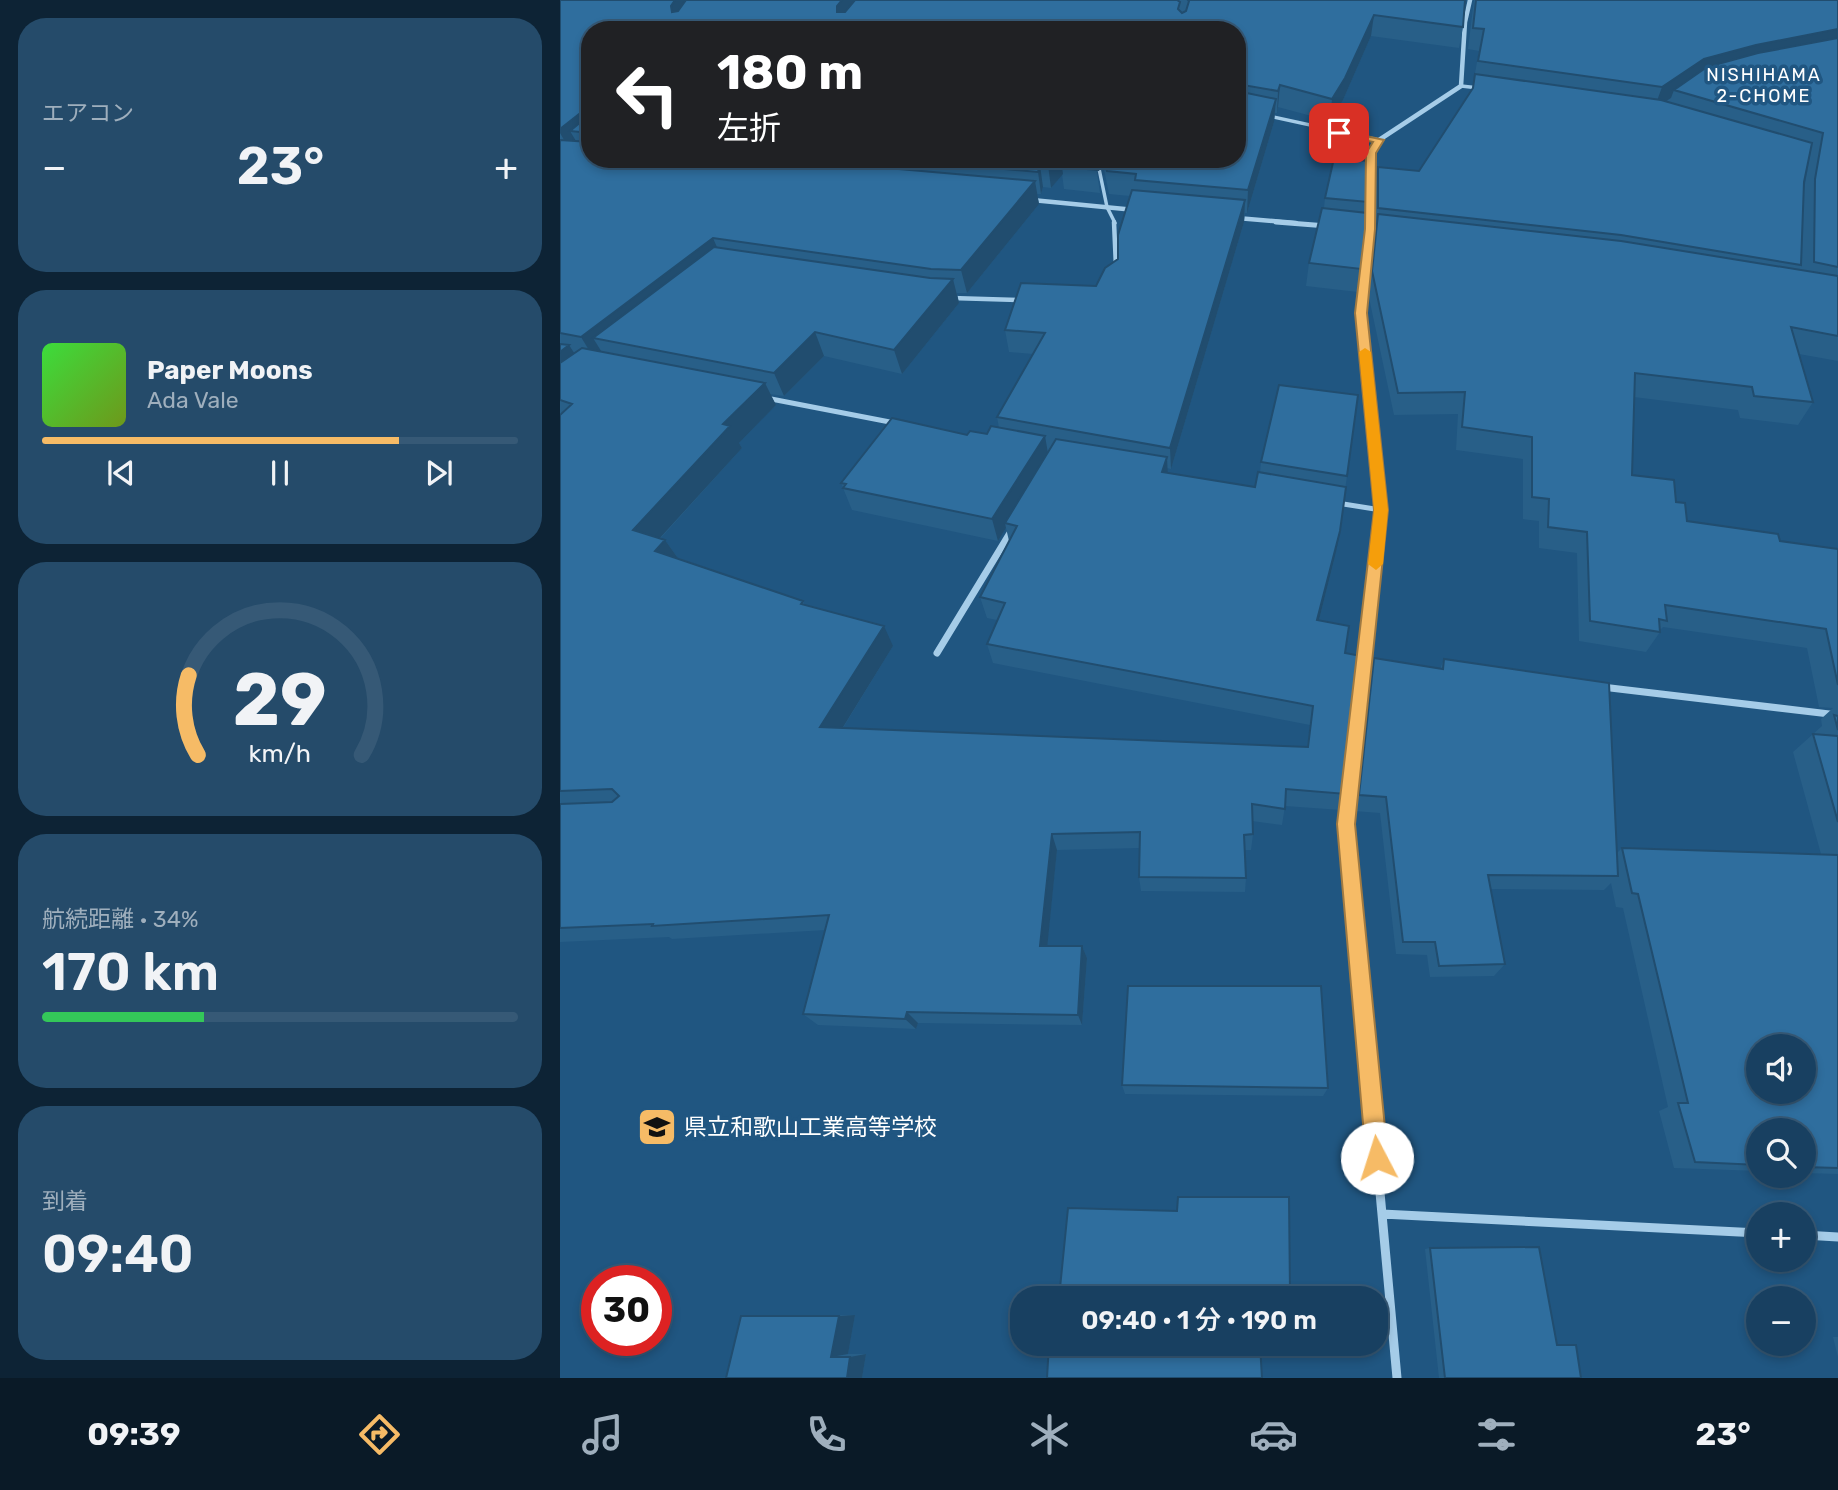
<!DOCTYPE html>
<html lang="ja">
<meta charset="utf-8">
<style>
:root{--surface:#184061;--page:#254b6a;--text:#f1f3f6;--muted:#9fafbd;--line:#365976;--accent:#f6bb66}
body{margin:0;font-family:Rubik,"Noto Sans JP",sans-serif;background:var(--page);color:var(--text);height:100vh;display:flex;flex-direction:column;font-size:26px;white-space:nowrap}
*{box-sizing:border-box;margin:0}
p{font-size:23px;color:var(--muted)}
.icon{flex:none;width:38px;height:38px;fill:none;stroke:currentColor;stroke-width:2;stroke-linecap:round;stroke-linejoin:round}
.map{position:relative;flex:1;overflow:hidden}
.details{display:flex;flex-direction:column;gap:18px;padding:18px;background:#0d2335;width:560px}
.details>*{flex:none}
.top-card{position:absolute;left:21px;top:21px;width:665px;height:147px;border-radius:28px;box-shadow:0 4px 10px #0003,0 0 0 2px var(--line);background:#202124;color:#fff;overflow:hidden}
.tools{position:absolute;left:1186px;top:1034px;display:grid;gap:14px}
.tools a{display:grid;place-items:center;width:70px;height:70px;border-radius:50%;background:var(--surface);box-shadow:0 4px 10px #0003,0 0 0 2px var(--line);font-size:35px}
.speed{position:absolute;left:21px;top:1265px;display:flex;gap:14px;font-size:35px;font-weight:700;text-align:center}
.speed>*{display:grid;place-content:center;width:91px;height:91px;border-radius:50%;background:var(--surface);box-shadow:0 4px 10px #0003,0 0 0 2px var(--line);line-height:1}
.speed .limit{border:10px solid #d22;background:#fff;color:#111}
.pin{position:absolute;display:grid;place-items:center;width:60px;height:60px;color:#fff;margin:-30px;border-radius:14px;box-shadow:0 4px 10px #0006}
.me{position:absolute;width:77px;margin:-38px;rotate:355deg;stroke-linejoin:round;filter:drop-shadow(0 0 5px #0008)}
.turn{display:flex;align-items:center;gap:24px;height:147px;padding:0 21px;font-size:32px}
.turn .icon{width:91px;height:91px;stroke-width:2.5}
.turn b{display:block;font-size:49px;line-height:60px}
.big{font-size:52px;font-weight:600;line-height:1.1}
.details .card{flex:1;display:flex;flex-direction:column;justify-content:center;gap:10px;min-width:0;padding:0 24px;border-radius:28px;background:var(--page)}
.details .dial{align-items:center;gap:0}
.dial svg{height:182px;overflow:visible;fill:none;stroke:var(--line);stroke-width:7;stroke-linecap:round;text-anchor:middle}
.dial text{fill:var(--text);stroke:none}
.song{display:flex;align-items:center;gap:21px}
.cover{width:84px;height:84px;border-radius:10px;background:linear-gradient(135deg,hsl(120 70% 55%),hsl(80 70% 35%))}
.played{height:7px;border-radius:4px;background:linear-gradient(90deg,var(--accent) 75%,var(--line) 75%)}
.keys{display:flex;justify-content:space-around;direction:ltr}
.heat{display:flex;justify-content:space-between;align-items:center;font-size:38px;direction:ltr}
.charge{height:10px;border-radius:5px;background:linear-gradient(90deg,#34c759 34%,var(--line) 0)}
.trip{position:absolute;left:450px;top:1286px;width:378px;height:70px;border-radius:28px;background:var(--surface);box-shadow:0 4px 10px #0003,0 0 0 2px var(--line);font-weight:600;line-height:70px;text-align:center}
.dock{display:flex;height:112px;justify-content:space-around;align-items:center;background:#0a1a27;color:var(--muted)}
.dock .icon{width:49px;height:49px}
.dock .on{color:var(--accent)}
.dock b{font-size:32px;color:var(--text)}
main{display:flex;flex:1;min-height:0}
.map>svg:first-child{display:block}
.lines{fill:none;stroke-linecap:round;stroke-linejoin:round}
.lane-far1{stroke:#a5cce8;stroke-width:3.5}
.lane{stroke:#a5cce8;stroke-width:4.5}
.street-far3{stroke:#a5cce8;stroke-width:4.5}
.street-far2{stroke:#a5cce8;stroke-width:5}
.street-far1{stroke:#a5cce8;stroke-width:7}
.street{stroke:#a5cce8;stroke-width:9}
.wall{fill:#285f88;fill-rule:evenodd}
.shaded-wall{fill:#214d6f}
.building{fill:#2f6e9e;stroke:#214d6f;stroke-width:2;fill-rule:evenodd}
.route{fill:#f6bb66;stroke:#a07a42;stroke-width:2}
.slow{fill:#f59e0b}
.labels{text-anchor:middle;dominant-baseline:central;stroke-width:7;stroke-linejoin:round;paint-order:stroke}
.far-neighbourhood-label{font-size:18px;letter-spacing:2px;fill:#fff;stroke:#205681}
.near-poi-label{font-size:23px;fill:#fff;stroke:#205681;text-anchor:start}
</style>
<main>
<section class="details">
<div class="card"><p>エアコン</p>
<div class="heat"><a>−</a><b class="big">23°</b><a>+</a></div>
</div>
<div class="card">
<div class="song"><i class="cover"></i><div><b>Paper Moons</b><p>Ada Vale</p></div></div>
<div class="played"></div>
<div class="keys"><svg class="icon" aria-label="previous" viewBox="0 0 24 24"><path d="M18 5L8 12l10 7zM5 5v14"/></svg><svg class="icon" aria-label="pause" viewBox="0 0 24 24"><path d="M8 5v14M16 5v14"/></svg><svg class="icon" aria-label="next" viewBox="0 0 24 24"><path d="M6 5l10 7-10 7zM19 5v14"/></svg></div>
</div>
<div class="card dial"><svg viewBox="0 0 100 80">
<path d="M14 69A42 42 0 1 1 86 69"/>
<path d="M14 69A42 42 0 0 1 10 34" stroke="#f6bb66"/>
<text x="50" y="56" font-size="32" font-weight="700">29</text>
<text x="50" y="72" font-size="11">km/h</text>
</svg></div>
<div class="card"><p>航続距離 · 34%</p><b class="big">170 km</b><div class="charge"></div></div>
<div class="card"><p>到着</p><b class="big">09:40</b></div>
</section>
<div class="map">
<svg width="1278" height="1378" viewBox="0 0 1278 1378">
<rect width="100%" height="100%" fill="#205681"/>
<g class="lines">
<!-- lane-far1 -->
<path class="lane-far1" d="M901 86 919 88
M709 116 819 140
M537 159 547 207 555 223"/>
<!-- lane -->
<path class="lane" d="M554 222 556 267
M391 298 462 300"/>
<!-- street-far3 -->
<path class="street-far3" d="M472 200 575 210
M677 218 736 223
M810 223 811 153 819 140 901 86 905 22 910 0"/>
<!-- street-far2 -->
<path class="street-far2" d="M716 222 767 226
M810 222 801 313 821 513
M206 398 335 423
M777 503 821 510"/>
<!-- street-far1 -->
<path class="street-far1" d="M377 653 453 528
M1042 687 1278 715
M792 889 786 824 821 511"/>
<!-- street -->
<path class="street" d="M792 887 837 1378
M822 1214 1199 1233
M1244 1235 1278 1237"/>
</g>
<!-- wall -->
<path class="wall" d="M0 0 618 1V0H905L903 27 899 48 811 36 783 100 770 121 718 107 717 113H715L714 122 687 213H685L684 222 611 469 607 468V473L695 487 700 473 701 462 787 476 776 552 759 620 785 653 786 794 781 810 725 806 722 825 692 821 693 834 691 850H685L686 878 685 892 581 891 579 877V848L497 850 487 946H522L527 958 522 1025 358 1023 356 1029 258 1025 243 1014 266 930 112 939 109 937 0 942ZM30 30H677V159H542L549 194 570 196 558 259 536 286 445 330 449 352 473 354 437 417 439 428 427 434 407 435 281 483 283 487V488L292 510 438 541 446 528 449 541 420 597 427 618 437 620 427 644 433 663 750 725 747 747 283 728 333 646 245 605 243 601 118 558 105 540 100 539 182 448 179 443 216 405 210 394 224 396 264 356 342 374 399 303 397 293H407L479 204 477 194H481L483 187 491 188 502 174 504 189 540 193 535 159H30Z
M914 0H1278V361L1239 354 1253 402 1238 425 1180 418 1178 410 1074 397 1072 475 1116 502 1127 521 1220 541 1278 549V1174L1244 1173V1130H1199V1171L1114 1168 1099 1111 1108 1107 1063 908 1056 907 1051 883 1044 890 931 889 945 964 934 976 870 977 867 955 836 954 820 813 794 811 809 677 814 658 880 669 884 659 1057 853 1062 848 1261 854 1233 752 1262 726 1261 719 1273 708 1259 707 1247 648 1103 627 1100 630V632L1086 652 1019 641 1017 553 979 548V521L963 519V459L896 450 898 414 834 415 808 293 816 227 815 185 818 167 859 171 912 90 919 51 908 49ZM1249 155H1250L1243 196 1244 182Z
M765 198 808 202 801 269 798 292 746 286 749 263 764 208Z
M562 1085 768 1088 763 1096 565 1094Z
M870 1248 997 1344 1016 1345 1021 1378H879L865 1249Z
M201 1315H295L288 1354H306L302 1378H166L181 1316Z
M1273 1337H1278V1357Z"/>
<!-- shaded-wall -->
<path class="shaded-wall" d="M115 0H140L119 27 112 12 111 6Z
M282 0H307L283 27 277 12V6Z
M814 15 811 36 783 100 770 121 772 99Z
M1278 29V47L1114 90 1111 98 1094 109 1102 87 1144 59 1196 45Z
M720 85 718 107 717 113 718 91Z
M716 99 714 122 687 213 688 190Z
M19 114 29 133 10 131 19 146 11 152 0 133V129Z
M493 159H514L502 167 503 174 491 188 488 165Z
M480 165 483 187 481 194 478 172Z
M475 181 479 204 407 293 401 270Z
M685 200 684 222 611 469 610 448Z
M153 238 163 261 33 338 43 354 35 360 21 337Z
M393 279 399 303 342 374 334 350Z
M255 332 264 356 224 396 214 373Z
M9 345 24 368 0 387V351Z
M205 383 216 405 179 443 182 448 88 551 73 530 163 424Z
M485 436 489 459 445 523 446 528 438 541 432 519Z
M607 457 608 479 602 472Z
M780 531 776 552 754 640 757 620Z
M105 540 120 561 95 551Z
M324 626 333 646 272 745 260 727Z
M492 834 497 850 486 959 480 946Z
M522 946 527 958 522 1025 518 1015Z
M347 1012 358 1023 356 1029 345 1019Z
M295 1315 288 1354 271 1357 279 1316Z
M306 1354 302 1378H287L290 1357Z"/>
<!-- building -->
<path class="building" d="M0 0H115L111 6 112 12 118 11 126 0H282L277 6V12H285L295 0H617L620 2 618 9 622 13 626 11 629 1 628 0H905L903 27 814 15 785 78 772 99 720 85 718 91 677 84V30H30V133L10 131 22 121 19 114 0 129Z
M916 0H1278V29L1196 45 1144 59 1102 87 918 61 924 29 913 28Z
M1278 38V267L1254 262 1255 179 1263 133 1114 90 1147 67 1198 53Z
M915 74 1101 100 1252 143 1244 182 1241 265 1061 235 818 208V167L859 171 913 88Z
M677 91 716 99 688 190 575 180 576 174 547 171 544 159H677Z
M0 140 30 142V159H225L475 181 401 270 371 269 153 238 21 337 0 333Z
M774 158 809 161 808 202 765 198Z
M336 159H493L488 165H480L478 172Z
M504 159H535L538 170 502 167Z
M572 190 685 200 610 448 437 417 485 333 445 330 461 283 536 286 545 268 558 259V235Z
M762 208 807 213 801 269 749 263Z
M818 214 1061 241 1278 276V336L1231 327 1253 402 1194 396 1192 387 1075 373 1072 475 1114 480 1116 502 1125 503 1127 521 1218 534 1220 541 1278 549V685L1266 629 1105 605 1107 621 1099 619 1100 632 1030 621 1027 532 988 527 989 499 972 497V437L902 427 905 392 838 393 812 271Z
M154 247 370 278 393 279 334 350 255 332 214 373 33 338Z
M0 344 9 345 0 352Z
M22 348 205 383 163 424 170 426 73 530 105 540 95 551 243 601 241 604 324 626 260 727 748 747 753 706 427 644 445 603 420 597 457 526 445 523 496 439 607 457 602 472 695 487 698 472 786 487 780 531 757 620 789 626 785 653 801 656 786 794 726 789 725 809 692 804 693 834 684 835 686 878 579 877 580 832 492 834 480 946H522L518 1015 347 1012 345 1019 243 1014 269 915 92 926 93 924 0 928V804L52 802 59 796 52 789 0 791V415L12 404 0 400V363Z
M719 385 798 395 787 476 701 462Z
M332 418 407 435 410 431 427 434 431 426 485 436 432 519 283 488 286 484 281 483Z
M814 658 883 669 884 659 1049 683 1058 876 928 875 945 964 879 966 875 942H843L826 797 799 795Z
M1274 715 1278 716V730Z
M1253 734 1278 736V822Z
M1062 848 1278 855V1168L1244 1167V1130H1199V1165L1135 1162 1118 1103H1128L1078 894 1072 893ZM1199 1046H1244V1092H1199Z
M568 986H761L768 1088 562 1085Z
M618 1197H729L730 1292 698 1290 699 1298H499L508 1208 617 1211Z
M979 1247 997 1345H1016L1021 1378H885L870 1248Z
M181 1316H279L271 1357H290L287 1378H166Z
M489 1344H700L702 1378H487Z"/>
<!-- route -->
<path class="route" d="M779 130 824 140 816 153 815 229 807 313 828 510 795 824 828 1158 825 1166 817 1169 810 1166 806 1158 777 824 814 510 795 313 805 229 806 153 813 142 776 135V131Z"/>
<!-- slow -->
<path class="slow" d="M805 348 811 352 828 510 823 564 816 570 808 564 814 510 799 352Z"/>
<!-- icons -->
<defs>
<g id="school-square" transform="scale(2.0125)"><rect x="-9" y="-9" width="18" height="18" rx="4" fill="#f6bb66" stroke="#205681"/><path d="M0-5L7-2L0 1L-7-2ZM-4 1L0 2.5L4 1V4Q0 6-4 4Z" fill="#111"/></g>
</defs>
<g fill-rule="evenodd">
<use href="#school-square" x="97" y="1127"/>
</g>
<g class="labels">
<!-- far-neighbourhood labels -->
<g class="far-neighbourhood-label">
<text x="1204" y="75">NISHIHAMA<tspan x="1204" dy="21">2-CHOME</tspan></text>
</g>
<!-- near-poi labels -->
<g class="near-poi-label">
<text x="124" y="1127">県立和歌山工業高等学校</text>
</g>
</g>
</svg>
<div class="tools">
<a><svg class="icon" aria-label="sound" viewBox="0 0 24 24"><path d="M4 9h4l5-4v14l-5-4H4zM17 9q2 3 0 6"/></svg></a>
<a><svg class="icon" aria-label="search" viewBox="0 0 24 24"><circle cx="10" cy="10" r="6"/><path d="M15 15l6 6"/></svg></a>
<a>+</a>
<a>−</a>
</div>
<div class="speed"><div class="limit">30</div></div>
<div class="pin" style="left:779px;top:133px;background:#d93025"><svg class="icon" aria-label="arrive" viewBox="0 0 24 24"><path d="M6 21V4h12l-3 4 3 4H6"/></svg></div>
<svg class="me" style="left:817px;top:1158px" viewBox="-20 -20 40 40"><circle r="19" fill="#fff"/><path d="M0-13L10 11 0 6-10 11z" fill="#f6bb66"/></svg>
<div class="trip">09:40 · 1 分 · 190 m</div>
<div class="top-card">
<div class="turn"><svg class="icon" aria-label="left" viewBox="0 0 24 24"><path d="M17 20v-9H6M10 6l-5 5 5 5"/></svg><div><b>180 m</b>左折</div></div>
</div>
</div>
</main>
<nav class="dock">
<b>09:39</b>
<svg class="icon on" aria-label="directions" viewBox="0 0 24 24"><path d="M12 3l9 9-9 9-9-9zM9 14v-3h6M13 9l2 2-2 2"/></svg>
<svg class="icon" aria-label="music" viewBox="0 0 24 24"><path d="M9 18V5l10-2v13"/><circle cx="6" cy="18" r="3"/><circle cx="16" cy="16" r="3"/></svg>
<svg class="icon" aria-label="phone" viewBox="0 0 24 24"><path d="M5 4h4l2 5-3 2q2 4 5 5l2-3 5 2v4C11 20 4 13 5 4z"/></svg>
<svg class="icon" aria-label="climate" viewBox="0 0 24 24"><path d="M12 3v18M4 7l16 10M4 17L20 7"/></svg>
<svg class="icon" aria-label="car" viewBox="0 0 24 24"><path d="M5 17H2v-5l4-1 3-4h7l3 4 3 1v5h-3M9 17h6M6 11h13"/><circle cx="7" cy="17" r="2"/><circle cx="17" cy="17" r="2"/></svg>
<svg class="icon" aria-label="filters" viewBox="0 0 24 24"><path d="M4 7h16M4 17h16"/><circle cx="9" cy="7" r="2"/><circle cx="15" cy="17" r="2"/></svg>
<b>23°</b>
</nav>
